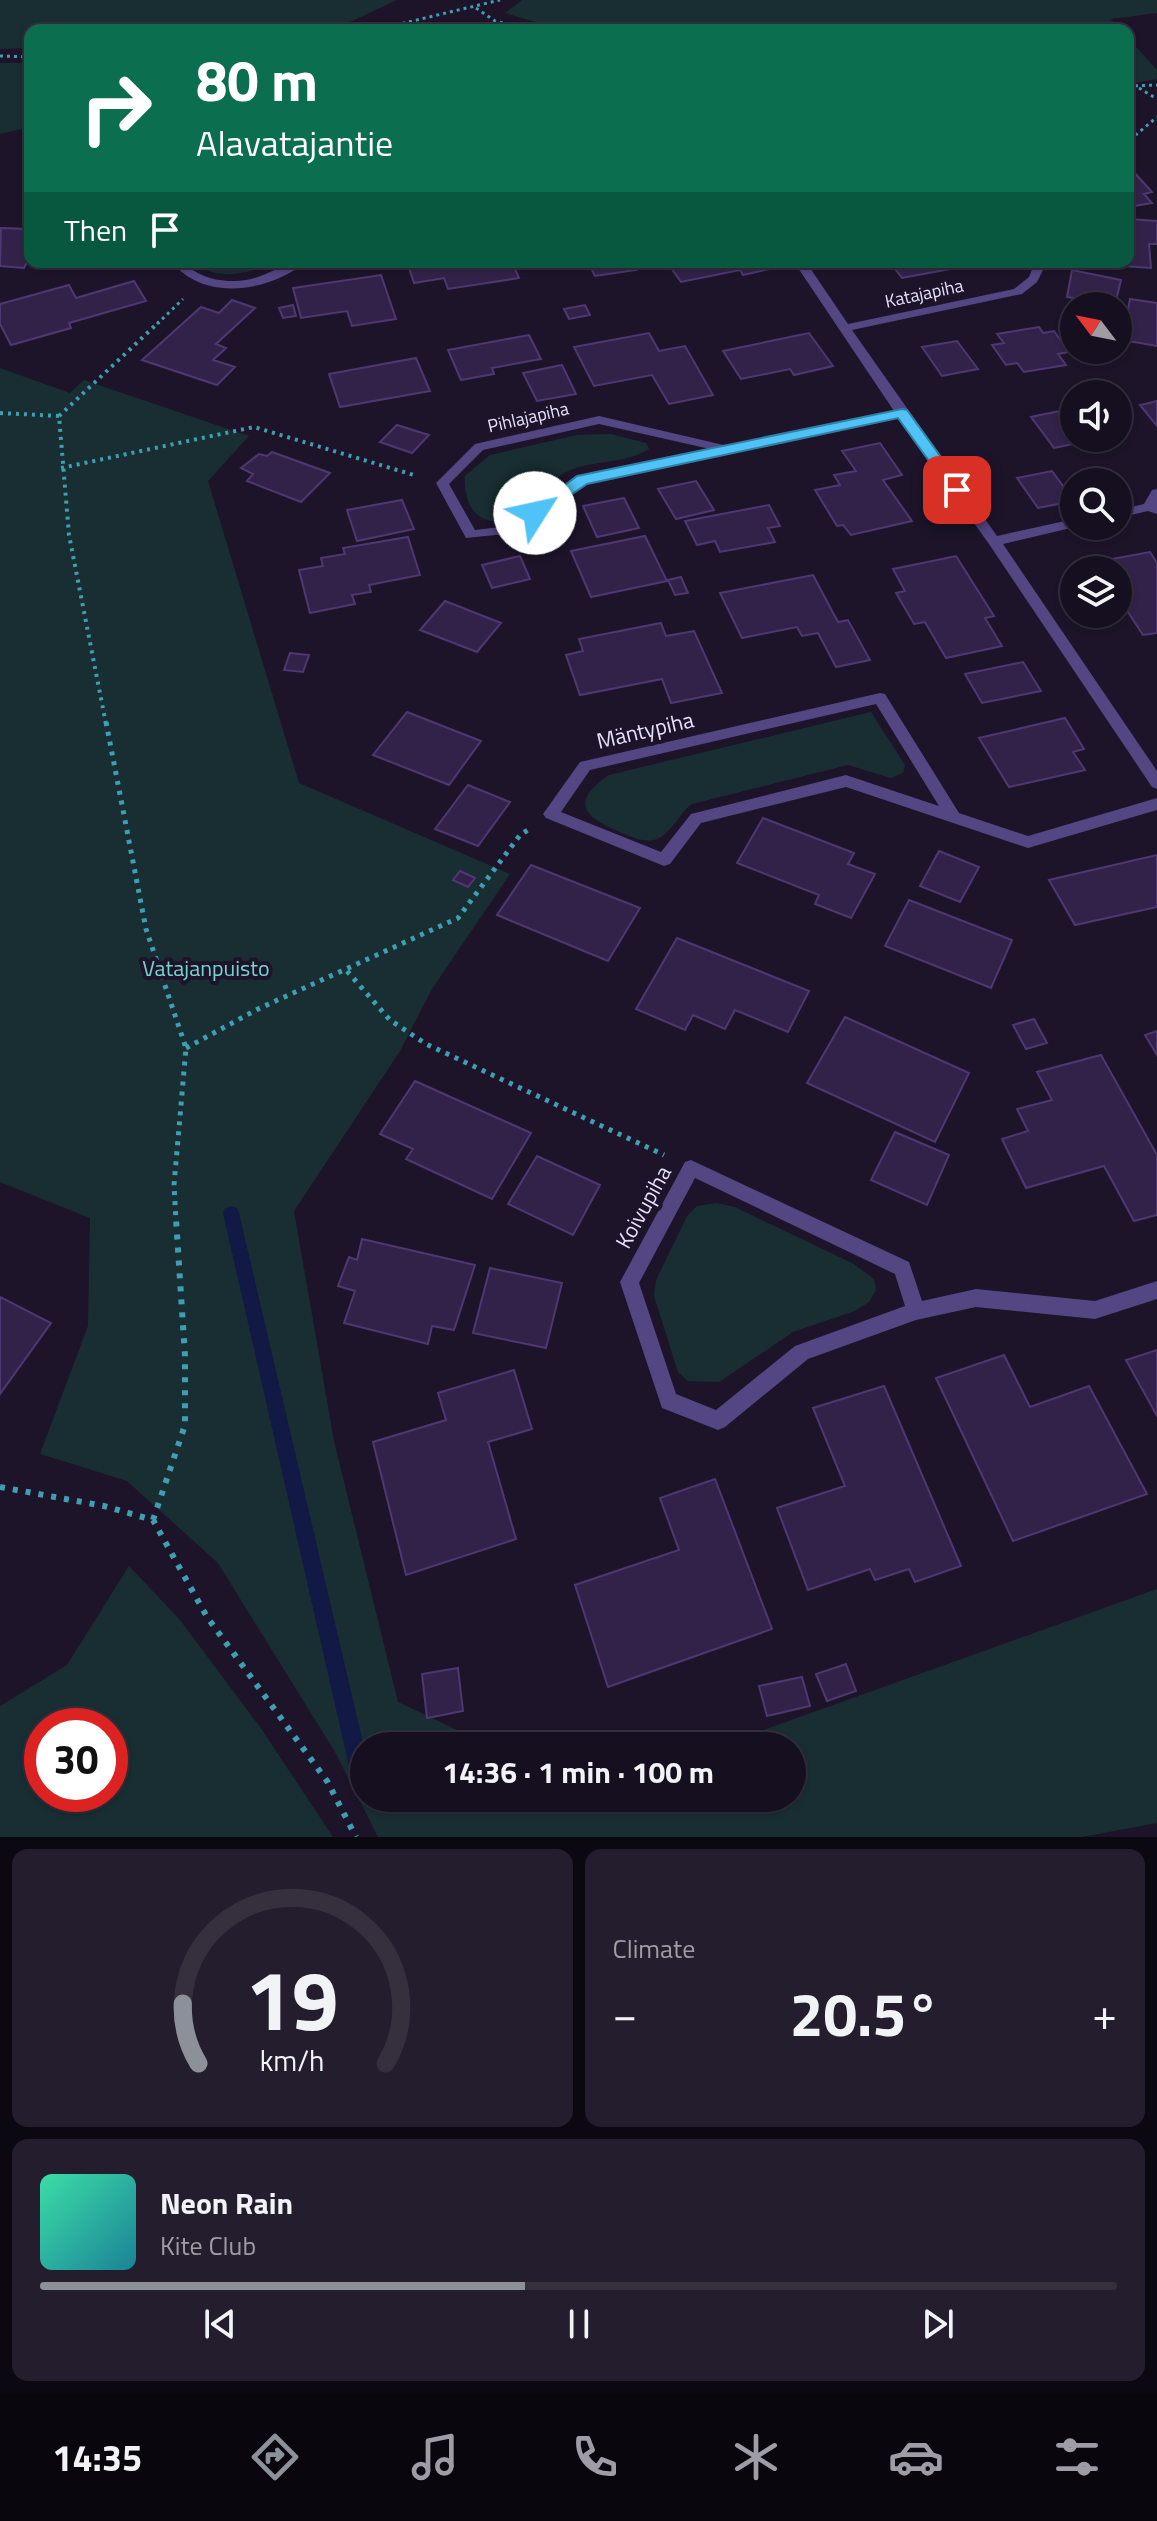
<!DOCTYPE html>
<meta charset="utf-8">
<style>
:root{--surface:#160f20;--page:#231d2d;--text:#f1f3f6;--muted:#9e9ca5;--line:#352f3e;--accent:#8c9099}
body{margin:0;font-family:"Titillium Web",sans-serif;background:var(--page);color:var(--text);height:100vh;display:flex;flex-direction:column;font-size:30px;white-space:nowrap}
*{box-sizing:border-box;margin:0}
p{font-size:26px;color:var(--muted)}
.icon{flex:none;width:44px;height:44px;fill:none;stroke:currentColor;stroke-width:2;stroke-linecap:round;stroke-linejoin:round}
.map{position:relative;height:1837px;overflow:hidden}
.panel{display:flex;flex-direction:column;gap:12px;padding:12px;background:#0c0812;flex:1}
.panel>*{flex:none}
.banner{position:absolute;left:24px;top:24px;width:1110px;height:244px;border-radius:16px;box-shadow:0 2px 6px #0004,0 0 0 2px var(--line);background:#0b6e4f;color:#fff;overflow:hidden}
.needle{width:52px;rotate:302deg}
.controls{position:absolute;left:1060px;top:292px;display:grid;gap:16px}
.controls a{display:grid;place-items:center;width:72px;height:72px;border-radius:50%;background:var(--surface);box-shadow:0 2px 6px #0004,0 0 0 2px var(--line);font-size:40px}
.speed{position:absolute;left:24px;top:1708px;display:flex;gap:16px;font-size:40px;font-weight:700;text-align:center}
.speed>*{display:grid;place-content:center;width:104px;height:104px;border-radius:50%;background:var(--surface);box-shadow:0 2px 6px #0004,0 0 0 2px var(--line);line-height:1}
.speed .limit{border:12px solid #d22;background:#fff;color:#111}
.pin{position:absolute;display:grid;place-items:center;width:68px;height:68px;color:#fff;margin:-34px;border-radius:16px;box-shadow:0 4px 12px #0006}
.me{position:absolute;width:88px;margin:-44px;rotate:55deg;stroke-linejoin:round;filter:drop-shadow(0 0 6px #0008)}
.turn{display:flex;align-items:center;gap:28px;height:168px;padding:0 40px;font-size:36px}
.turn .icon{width:104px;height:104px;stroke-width:2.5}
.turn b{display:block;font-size:56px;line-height:68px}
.then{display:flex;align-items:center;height:76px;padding:0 40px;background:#0003;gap:16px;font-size:30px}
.big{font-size:60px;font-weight:700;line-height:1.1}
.panel .card{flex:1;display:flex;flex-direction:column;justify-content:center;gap:12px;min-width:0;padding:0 28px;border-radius:16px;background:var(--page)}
.panel .dial{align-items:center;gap:0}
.dial svg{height:208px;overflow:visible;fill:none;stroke:var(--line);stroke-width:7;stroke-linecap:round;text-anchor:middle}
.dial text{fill:var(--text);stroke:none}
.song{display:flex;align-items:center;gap:24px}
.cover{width:96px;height:96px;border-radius:12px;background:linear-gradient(135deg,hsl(160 70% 55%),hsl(190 70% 35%))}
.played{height:8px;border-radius:4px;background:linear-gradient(90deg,var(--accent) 45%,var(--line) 45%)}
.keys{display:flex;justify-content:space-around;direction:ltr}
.heat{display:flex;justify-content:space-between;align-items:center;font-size:44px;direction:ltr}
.panel .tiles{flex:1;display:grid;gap:12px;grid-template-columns:1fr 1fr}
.card:last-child{grid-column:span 2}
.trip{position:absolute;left:350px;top:1732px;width:456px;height:80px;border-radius:40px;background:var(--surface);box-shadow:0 2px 6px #0004,0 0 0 2px var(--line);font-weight:700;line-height:80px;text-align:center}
.tabs{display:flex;height:128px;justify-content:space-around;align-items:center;background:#09060d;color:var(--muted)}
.tabs .icon{width:56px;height:56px}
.tabs .current{color:var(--accent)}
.tabs b{font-size:36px;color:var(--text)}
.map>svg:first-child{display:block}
.green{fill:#182e33;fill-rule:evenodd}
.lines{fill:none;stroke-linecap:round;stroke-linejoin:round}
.stream{fill:#121945;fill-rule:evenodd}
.building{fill:#322249;stroke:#4f3772;stroke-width:2}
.path-far3{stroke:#3f9fb1;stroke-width:3;stroke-dasharray:3 4;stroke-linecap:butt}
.path-far2{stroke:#3f9fb1;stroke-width:4;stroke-dasharray:3 5;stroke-linecap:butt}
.path-far1{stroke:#3f9fb1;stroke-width:5;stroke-dasharray:4 6;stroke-linecap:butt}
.path{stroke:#3f9fb1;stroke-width:6;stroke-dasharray:5 8;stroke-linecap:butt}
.street{fill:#544583;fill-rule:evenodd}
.route{fill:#4fc3f7;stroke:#337fa1;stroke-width:2}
.labels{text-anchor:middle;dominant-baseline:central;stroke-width:8;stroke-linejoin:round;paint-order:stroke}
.far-street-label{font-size:18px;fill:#e9e0fc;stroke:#1d142a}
.street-label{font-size:22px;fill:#e9e0fc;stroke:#1d142a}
.park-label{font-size:22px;fill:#73d5d1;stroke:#1d142a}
</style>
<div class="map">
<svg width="1157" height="1837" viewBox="0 0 1157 1837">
<rect width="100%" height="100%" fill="#1d142a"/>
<!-- green -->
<path class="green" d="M0 0H397L348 23 326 30H30V48L0 49Z
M522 0H1157V13L1111 19 1120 30H562L505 13Z
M1128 38 1157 70V79L1128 84Z
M0 63H30V127L0 134Z
M193 262H276C249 274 218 282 193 262Z
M0 368 70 393 84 380 249 436 208 481 299 783 510 874 432 989 400 1051 294 1211 334 1441 398 1702 491 1746H364V1798H792V1746H719L1157 1589V1823L1082 1837H378L335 1752 218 1563 127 1481 40 1454 88 1326 90 1218 0 1182Z
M611 434 646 443 649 449C624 465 592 459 566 472 542 485 509 539 478 515 467 507 464 489 465 476L490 455 577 435Z
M871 712 905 765 903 773 891 778 848 765 692 804C679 813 672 833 657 839 643 844 628 835 615 830 579 814 574 799 609 775Z
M717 1203 735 1207 854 1264 874 1279 876 1290 869 1302 855 1311 793 1332 719 1382 688 1381 678 1372 654 1296 656 1280 687 1216 697 1206Z
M129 1566 180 1620 260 1727 333 1837H0V1706L67 1665ZM42 1726H110V1794H42Z"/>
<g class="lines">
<!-- stream -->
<path class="stream" d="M231 1206 237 1208 239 1213 364 1747V1798L357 1795 354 1788 223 1213 225 1208Z"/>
</g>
<!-- building -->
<path class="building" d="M1132 170 1152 192 1144 194 1152 203 1128 207V171Z
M1128 219 1157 221V244H1149L1151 268 1079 263 1128 262Z
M1 228 30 229V256L24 268 0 266Z
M407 262H512L519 278 448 289 444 278 414 283Z
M588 262H632L636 270 595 276Z
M667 262H764L769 269 743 275 740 270 681 282Z
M890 262H957L961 267 902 278Z
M1072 270 1121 280 1115 305 1067 297Z
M381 275 396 319 352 326 347 311 301 318 293 288Z
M134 281 146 301 69 323 71 328 11 345 0 324V304L69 285 76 298Z
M1130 299 1157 303V346L1122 340 1124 333 1118 329 1120 320 1126 321Z
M232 300 255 308 216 344 226 348 213 360 235 367 217 385 142 360 201 307 219 313Z
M293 305 296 316 283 318 279 308Z
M585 305 590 315 569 319 564 309Z
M1039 327 1043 333 1054 331 1069 352 1058 354 1066 365 1024 372 1017 363 1006 365 992 345 1004 343 997 334Z
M649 333 659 351 685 346 713 395 669 404 652 375 594 386 574 347Z
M809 333 833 366 794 375 790 369 741 379 723 351Z
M529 335 541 359 492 368 494 374 461 380 448 350Z
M957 341 978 369 942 376 922 347Z
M416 358 430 391 340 407 329 374Z
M562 365 576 394 537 401 523 373Z
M1157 401V426L1140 405Z
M1074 408V438H1102L1054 448 1031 417Z
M397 425 429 435 412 453 380 442Z
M880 443 902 475 883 480 912 521 851 535 843 525 837 526 815 490 840 485 834 475 856 471 842 451Z
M272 452 330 473 301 502 247 481 253 474 241 468 259 454 267 456Z
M1052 471 1074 501 1038 508 1017 478Z
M696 481 714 510 676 519 658 489Z
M624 498 639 528 597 537 583 506Z
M402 500 414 529 357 541 347 510Z
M769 505 780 526 768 528 775 542 720 552 715 541 697 545 685 521Z
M645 536 667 581 591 597 571 551Z
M408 537 420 575 369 585 371 592 352 595 355 604 310 613 299 570 323 566 321 558 345 554 343 548Z
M1150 552 1157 563V633L1143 635 1118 597V570H1101L1096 562Z
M520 556 530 579 492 588 482 565Z
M956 556 994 616 985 618 1002 646 946 658 925 622 914 624 896 593 905 591 893 569Z
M813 575 838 622 848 620 870 660 836 667 818 633 802 636 797 627 742 638 720 593Z
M681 577 688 593 675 595 668 580Z
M445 601 501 623 477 652 420 630Z
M661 623 666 636 694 631 722 693 671 703 662 679 580 695 566 655 583 651 579 639Z
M290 653 309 655 303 672 284 670Z
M1023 662 1041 691 982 703 965 674Z
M407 712 481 741 449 785 373 755Z
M1065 718 1084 749 1073 752 1085 770 1009 787 979 738Z
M468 785 510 802 478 846 435 829Z
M763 818 854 853 848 864 875 874 851 918 815 904 819 895 737 863Z
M939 851 979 867 960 902 920 886Z
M1157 855V907L1075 925 1049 880Z
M531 865 640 908 608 961 497 915Z
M460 871 475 878 468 887 453 880Z
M909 900 1012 940 991 988 885 946Z
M677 938 809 991 788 1032 735 1010 725 1029 693 1015 685 1030 636 1009Z
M845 1017 969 1073 935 1142 807 1083Z
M1034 1019 1047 1043 1026 1049 1013 1025Z
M1157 1031V1055L1145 1035Z
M1101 1055 1157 1155V1215L1134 1221 1104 1166 1026 1188 1002 1139 1028 1131 1017 1109 1052 1100 1037 1072Z
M415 1081 531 1133 492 1199 406 1159 413 1149 380 1134Z
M895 1132 949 1155 927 1205 871 1180Z
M537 1156 600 1185 573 1235 508 1204Z
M362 1239 475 1265 454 1330 432 1326 428 1344 344 1323 355 1291 338 1286 349 1257 357 1260Z
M490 1268 562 1283 546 1348 473 1333Z
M0 1297 51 1323 0 1394Z
M1157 1350V1416L1126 1360Z
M1004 1355 1030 1407 1089 1386 1147 1494 1013 1541 936 1378Z
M514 1370 532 1429 488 1442 516 1539 406 1575 373 1442 446 1420 438 1393Z
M884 1386 961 1566 915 1582 909 1569 875 1580 870 1569 808 1590 777 1508 845 1486 813 1408Z
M715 1479 772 1629 608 1687 575 1585 679 1550 660 1498Z
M846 1664 856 1691 827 1701 816 1674Z
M458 1668 463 1711 427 1718 422 1674Z
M802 1677 810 1706 767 1716 759 1686Z"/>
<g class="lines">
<!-- path-far3 -->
<path class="path-far3" d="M476 8 495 21 530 30
M375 30 500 0
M0 56 30 57
M1128 86 1157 85
M1139 88 1157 99
M1128 136 1137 134 1157 117
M157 324 183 299"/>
<!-- path-far2 -->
<path class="path-far2" d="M0 413 59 416 69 535 106 724
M59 416 159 322
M61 468 254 427 417 476"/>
<!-- path-far1 -->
<path class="path-far1" d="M106 722 146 929 186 1048 174 1185 176 1221
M347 971 390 1020 426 1044 664 1155
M186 1048 258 1009 458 918 520 835 528 830"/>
<!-- path -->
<path class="path" d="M0 1487 104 1506 153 1520 207 1617 327 1781 356 1837
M153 1520 185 1425V1356L176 1219"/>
<!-- street -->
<path class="street" d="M172 262C186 262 189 269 200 274 210 279 221 281 232 281 264 282 278 262 306 262 270 291 205 303 172 262Z
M794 262H806L848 324 1014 289 1029 277 1035 262H1047L1037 282 1022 294 852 330 997 536 1074 519V526H1079L1003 544 1157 771V789L1152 787 989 544 899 418 587 483 516 533 466 538 436 483 475 444 599 416 728 446 894 411ZM599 424 710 449 578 477 508 526 475 530 449 484 483 450Z
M1157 489V514L1148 511 1118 518V510L1144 504 1152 490Z
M880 693 885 694 959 813 1028 836 1157 798V810L1028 848 846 787 701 823 670 864 664 866 546 818 543 814 580 762ZM876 704 939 806 846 775 691 814 661 852 561 812 590 770Z
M691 1160 909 1262 922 1301 976 1289 1095 1301 1157 1281V1299L1095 1319 976 1307 916 1320 808 1359 725 1427 718 1430 662 1408 620 1282 685 1162ZM695 1178 895 1274 905 1306 795 1346 716 1410 676 1394 639 1283Z"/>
</g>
<!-- route -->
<path class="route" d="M902 409 907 410 962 486V493H952L898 418 587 484 540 516 535 518 527 513 577 476Z"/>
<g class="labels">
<!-- far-street labels -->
<g class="far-street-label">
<text transform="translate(924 293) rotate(-12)">Katajapiha</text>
<text transform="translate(528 417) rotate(-13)">Pihlajapiha</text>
</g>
<!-- street labels -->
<g class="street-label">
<text transform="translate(645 730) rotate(-13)">Mäntypiha</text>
<text transform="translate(643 1207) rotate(-61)">Koivupiha</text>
</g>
<!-- park labels -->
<g class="park-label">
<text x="206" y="968">Vatajanpuisto</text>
</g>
</g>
</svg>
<div class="controls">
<a><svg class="needle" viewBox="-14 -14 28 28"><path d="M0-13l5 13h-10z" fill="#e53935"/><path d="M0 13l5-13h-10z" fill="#9e9ca5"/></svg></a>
<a><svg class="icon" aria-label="sound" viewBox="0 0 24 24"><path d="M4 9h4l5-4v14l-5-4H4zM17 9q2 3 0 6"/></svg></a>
<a><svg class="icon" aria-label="search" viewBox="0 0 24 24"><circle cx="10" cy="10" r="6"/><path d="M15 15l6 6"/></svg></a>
<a><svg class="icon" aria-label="layers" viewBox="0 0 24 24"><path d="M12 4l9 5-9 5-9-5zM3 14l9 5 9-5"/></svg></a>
</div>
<div class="speed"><div class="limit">30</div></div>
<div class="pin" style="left:957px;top:490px;background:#d93025"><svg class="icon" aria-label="arrive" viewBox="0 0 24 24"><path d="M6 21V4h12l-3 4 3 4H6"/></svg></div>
<svg class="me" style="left:535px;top:513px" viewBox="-20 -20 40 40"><circle r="19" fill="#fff"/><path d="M0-13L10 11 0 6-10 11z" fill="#4fc3f7"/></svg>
<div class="trip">14:36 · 1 min · 100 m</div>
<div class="banner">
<div class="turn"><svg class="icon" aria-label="right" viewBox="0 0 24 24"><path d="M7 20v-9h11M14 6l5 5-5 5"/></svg><div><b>80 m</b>Alavatajantie</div></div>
<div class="then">Then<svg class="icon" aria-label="arrive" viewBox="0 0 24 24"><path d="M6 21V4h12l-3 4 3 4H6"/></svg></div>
</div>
</div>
<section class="panel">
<div class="tiles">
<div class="card dial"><svg viewBox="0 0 100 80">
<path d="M14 69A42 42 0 1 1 86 69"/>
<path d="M14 69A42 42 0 0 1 8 46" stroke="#8c9099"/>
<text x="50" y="56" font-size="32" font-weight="700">19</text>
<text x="50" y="72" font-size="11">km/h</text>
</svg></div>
<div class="card"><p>Climate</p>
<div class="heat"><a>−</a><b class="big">20.5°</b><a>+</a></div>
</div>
<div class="card">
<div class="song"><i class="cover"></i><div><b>Neon Rain</b><p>Kite Club</p></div></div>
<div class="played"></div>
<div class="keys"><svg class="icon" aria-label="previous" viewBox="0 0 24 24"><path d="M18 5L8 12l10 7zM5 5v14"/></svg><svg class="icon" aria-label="pause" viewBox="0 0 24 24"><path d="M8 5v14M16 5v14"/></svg><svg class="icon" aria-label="next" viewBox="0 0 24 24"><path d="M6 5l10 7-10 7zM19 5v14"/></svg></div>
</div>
</div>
</section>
<nav class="tabs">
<b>14:35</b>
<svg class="icon current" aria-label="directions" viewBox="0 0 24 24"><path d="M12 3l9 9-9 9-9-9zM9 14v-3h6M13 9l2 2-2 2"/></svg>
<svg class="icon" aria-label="music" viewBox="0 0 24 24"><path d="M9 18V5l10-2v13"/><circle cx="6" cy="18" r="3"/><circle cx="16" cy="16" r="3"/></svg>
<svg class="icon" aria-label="phone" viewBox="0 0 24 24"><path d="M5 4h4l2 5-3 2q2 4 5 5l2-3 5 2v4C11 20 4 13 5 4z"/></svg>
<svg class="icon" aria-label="climate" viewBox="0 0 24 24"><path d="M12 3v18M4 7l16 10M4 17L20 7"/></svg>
<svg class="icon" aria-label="car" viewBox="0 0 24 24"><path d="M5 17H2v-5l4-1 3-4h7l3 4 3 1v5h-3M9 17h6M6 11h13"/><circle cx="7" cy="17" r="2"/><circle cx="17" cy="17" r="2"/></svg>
<svg class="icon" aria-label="filters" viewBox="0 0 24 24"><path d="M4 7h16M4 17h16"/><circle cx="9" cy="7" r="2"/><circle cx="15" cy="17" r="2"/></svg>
</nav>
